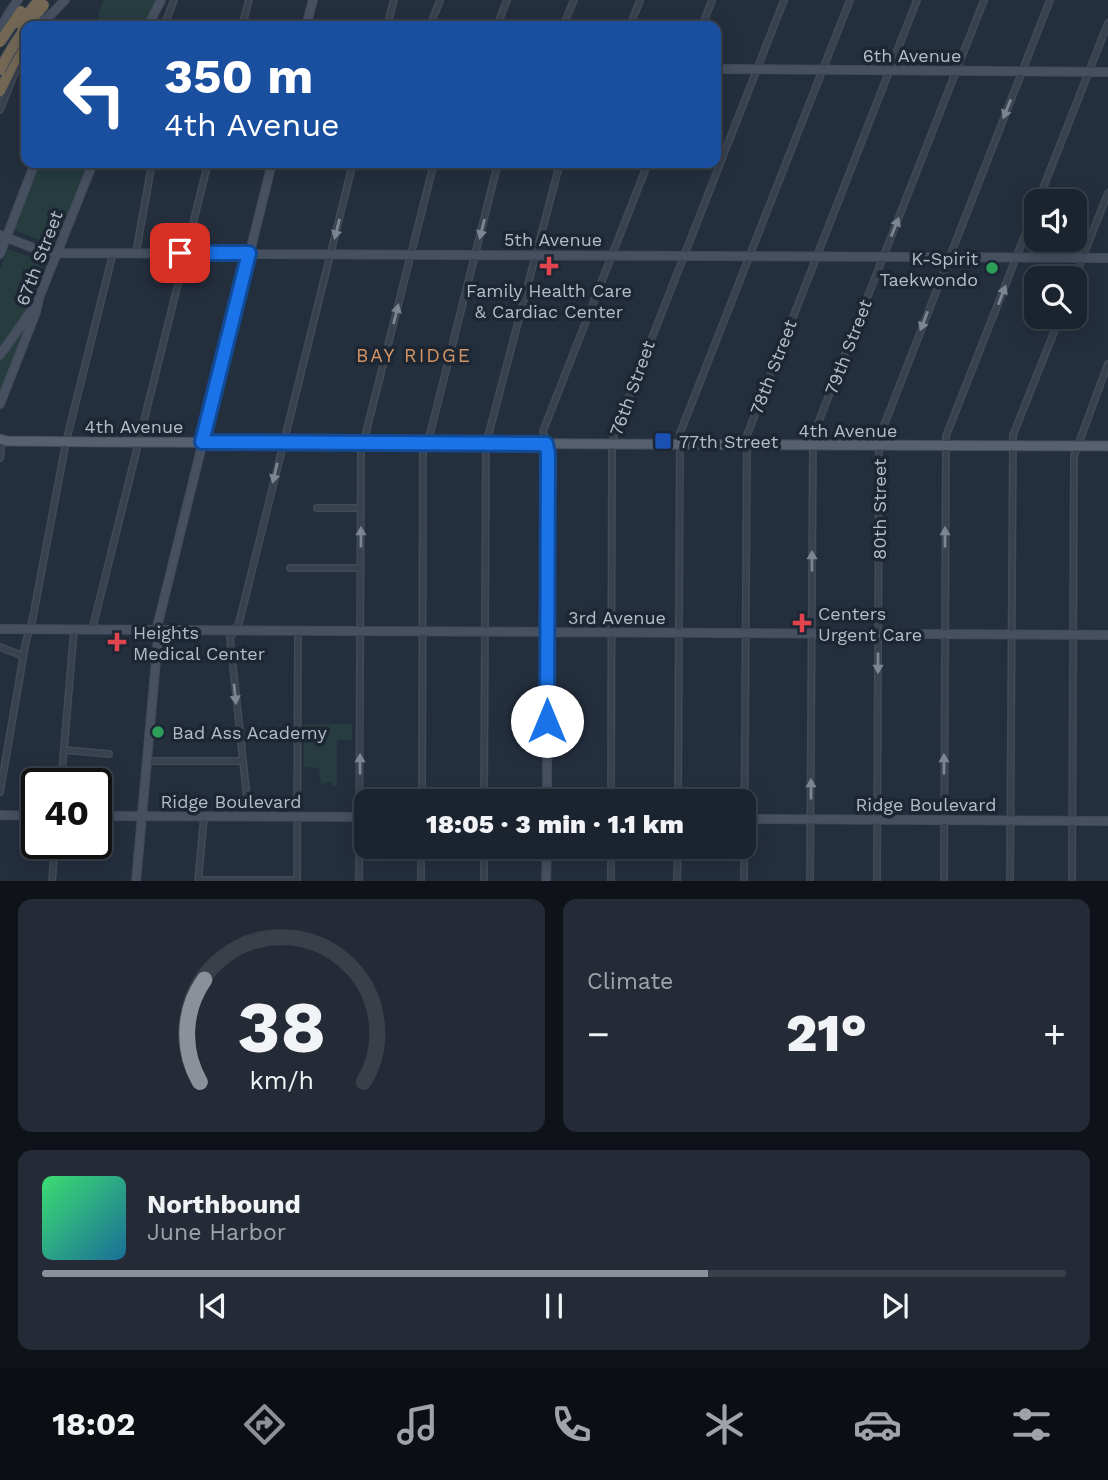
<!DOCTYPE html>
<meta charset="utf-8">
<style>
:root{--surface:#1b232e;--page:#242b36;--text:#f1f3f6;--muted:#a0a4aa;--line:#39404a;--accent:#8c9099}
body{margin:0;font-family:"Work Sans",sans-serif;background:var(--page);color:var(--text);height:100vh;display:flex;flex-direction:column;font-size:26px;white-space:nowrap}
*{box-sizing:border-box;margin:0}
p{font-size:23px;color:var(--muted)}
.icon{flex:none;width:38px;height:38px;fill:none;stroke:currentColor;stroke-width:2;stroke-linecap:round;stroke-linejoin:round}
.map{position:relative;height:881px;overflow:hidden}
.sheet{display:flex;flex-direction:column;gap:18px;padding:18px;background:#0f1319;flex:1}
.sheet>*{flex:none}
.banner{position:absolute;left:21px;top:21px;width:700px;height:147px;border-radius:14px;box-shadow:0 4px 18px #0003,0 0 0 2px var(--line);background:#1a4fa0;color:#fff;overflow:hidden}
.fabs{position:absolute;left:1024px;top:189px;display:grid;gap:14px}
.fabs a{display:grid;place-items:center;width:63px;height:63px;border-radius:14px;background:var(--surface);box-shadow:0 4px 18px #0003,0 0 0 2px var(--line);font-size:35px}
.speed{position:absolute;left:21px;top:768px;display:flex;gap:14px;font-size:35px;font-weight:700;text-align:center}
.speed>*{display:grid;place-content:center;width:91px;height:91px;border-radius:50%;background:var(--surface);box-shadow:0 4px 18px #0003,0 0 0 2px var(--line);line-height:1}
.speed .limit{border:4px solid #111;border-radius:10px;background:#fff;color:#111}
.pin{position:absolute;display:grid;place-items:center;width:60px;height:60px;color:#fff;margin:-30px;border-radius:14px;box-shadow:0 4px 10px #0006}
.me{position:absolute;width:77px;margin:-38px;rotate:0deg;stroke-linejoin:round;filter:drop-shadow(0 0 5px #0008)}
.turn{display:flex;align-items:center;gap:24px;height:147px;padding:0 28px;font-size:32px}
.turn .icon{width:91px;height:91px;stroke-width:2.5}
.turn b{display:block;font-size:49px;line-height:60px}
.big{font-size:52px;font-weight:800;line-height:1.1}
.sheet .card{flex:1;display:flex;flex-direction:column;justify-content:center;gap:10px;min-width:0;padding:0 24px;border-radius:14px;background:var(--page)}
.sheet .dial{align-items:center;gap:0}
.dial svg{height:182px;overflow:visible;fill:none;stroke:var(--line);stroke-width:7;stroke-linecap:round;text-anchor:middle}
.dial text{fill:var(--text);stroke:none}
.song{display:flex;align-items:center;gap:21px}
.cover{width:84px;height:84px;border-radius:10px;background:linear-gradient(135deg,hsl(140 70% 55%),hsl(200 70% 35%))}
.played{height:7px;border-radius:4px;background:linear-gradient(90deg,var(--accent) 65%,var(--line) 65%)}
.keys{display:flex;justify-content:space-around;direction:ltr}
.heat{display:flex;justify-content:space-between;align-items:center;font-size:38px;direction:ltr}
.sheet .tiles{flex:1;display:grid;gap:18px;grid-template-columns:1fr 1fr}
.card:last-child{grid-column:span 2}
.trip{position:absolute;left:354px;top:789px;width:402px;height:70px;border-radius:14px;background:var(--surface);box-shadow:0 4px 18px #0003,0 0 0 2px var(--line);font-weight:800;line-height:70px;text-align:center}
.tabs{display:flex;height:112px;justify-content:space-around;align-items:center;background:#0b0e12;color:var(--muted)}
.tabs .icon{width:49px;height:49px}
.tabs .active{color:var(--accent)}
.tabs b{font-size:32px;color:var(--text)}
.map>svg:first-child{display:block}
.green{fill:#263c3f}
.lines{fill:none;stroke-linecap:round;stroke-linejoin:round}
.street-casing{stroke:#414a57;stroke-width:8}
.secondary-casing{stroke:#414a57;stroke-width:10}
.primary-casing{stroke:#414a57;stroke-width:11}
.highway-casing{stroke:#434c59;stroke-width:12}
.street{stroke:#38414e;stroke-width:5}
.secondary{stroke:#465061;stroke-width:8}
.primary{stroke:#56606e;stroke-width:9}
.highway{stroke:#746855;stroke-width:10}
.highway-bridge-casing{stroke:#434c59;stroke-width:12;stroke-linecap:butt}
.highway-bridge{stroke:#746855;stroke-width:10}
.oneway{fill:#7c8592}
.route-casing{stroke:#114b97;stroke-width:18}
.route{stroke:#1a73e8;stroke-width:12}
.health-dot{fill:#e0444e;stroke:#1d2633;stroke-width:2.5}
.leisure-dot{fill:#2e9e5b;stroke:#1d2633;stroke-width:2.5}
.transit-dot{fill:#1a4fb4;stroke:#1d2633;stroke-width:2.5}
.labels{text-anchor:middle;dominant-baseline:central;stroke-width:7;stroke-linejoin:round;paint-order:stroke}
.street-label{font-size:18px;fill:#b4bcc9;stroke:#1d2633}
.poi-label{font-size:18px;fill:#b4bcc9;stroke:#1d2633;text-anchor:start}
.neighbourhood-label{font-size:19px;letter-spacing:2px;fill:#d59563;stroke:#1d2633}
</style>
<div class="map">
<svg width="1108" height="882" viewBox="0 0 1108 882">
<rect width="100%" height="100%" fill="#242f3e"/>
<!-- green -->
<path class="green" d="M103 0H157L145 26H95Z
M41 163H87L56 243H47L14 230Z
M8 249 45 263 30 303 24 332 0 395V269Z
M304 724H352V740H337V786H333L332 782H328L321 785 319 768 304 767Z"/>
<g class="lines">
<!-- street casing -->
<g class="street-casing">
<path id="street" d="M164 26 174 0
M242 26 249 0
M387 26 394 0
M430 26 440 0
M497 26 507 0
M563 26 574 0
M630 26 640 0
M702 26 712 0
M0 110 20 60
M1038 201 1108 23
M136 253 152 163
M1074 279 1108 193
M546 444 543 431 648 163
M0 458 2 440
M317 508H361
M290 568H361
M92 630 208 163
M0 647 23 656
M64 750 109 754
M146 761H242
M61 784 74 630
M0 792 26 641 32 622 66 442 113 253
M422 802 423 453 430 434 498 163
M484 802 486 444 560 163
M611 802 612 444 614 435 784 0
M678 802 680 433 850 0
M249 817 230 638 239 623 353 163
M198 880H297
M52 882 55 844
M198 882 204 817
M297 882 298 631
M359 882 361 452 434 163
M421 882V847
M484 882V847
M611 882V847
M677 882 678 847
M744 882 747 435 917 0
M810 882 813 436 984 0
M877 882 879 446 881 433 1050 0
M944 882 946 436 1036 207
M1010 882 1013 435 1060 317
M1072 882 1074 456 1108 364"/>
</g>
<!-- secondary casing -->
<g class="secondary-casing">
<path id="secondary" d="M40 26 65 0
M148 26 161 0
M306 26 313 0
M0 30 9 13 18 0
M716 69 1108 72
M0 235 41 251 58 253 1108 258
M0 254 35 163
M0 355 34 307
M0 404 36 312 39 298 93 163
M546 444 548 454 547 802
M0 629 1108 635
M0 815 37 816
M96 816 366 817
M744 819 1108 821
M136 882 158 638V623L272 163
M546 882 547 847"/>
</g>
<!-- primary casing -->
<g class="primary-casing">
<path id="primary" d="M0 439 7 441 100 442 1108 446"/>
</g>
<!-- highway casing -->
<g class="highway-casing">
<path id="highway" d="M0 91 18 54 26 44"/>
</g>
<!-- street -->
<use href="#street" class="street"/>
<!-- secondary -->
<use href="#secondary" class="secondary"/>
<!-- primary -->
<use href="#primary" class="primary"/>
<!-- highway -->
<use href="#highway" class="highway"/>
<!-- highway-bridge casing -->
<g class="highway-bridge-casing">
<path id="highway-bridge" d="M20 24 39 0
M0 42 21 11
M0 70C12 46 26 25 44 5"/>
</g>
<!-- highway-bridge -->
<use href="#highway-bridge" class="highway-bridge"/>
</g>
<!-- one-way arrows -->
<defs><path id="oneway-solid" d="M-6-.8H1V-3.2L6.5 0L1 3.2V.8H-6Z" transform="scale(1.75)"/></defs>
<g class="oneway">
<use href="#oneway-solid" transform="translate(1007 109) rotate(112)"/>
<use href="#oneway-solid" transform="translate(895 227) rotate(-68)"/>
<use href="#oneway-solid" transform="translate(337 229) rotate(104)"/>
<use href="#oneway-solid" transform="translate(482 229) rotate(104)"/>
<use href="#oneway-solid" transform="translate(1002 295) rotate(-69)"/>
<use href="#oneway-solid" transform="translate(396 314) rotate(-76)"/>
<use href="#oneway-solid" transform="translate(924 321) rotate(111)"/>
<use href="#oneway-solid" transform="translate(275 473) rotate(103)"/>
<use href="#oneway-solid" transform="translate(361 537) rotate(-90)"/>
<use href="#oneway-solid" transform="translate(945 537) rotate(-90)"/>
<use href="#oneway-solid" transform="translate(812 561) rotate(-90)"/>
<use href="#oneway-solid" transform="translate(878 663) rotate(90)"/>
<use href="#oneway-solid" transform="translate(235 694) rotate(84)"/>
<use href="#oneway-solid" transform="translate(360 764) rotate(-90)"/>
<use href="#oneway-solid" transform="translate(944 764) rotate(-90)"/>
<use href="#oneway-solid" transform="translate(811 789) rotate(-90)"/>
</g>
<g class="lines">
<!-- route casing -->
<g class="route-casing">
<path id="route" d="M180 253H249L202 442 546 444 548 454 547 721"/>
</g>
<!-- route -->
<use href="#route" class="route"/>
</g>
<!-- markers -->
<g class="health-dot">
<path d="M545.5 255.5h7v7h7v7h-7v7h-7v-7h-7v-7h7z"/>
<path d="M798.5 612.5h7v7h7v7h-7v7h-7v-7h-7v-7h7z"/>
<path d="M113.5 631.5h7v7h7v7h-7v7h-7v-7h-7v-7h7z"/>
</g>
<g class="leisure-dot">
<circle cx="992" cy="268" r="7"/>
<circle cx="158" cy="732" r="7"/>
</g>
<rect class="transit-dot" x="654" y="432" width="18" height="18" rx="3.5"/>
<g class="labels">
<!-- street labels -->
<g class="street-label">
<text x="912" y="55">6th Avenue</text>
<text x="553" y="239">5th Avenue</text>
<text transform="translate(39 258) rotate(-69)">67th Street</text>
<text transform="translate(848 347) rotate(-69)">79th Street</text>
<text transform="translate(773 367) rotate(-69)">78th Street</text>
<text transform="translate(632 388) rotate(-70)">76th Street</text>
<text x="134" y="426">4th Avenue</text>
<text x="848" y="430">4th Avenue</text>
<text transform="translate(879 509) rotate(-90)">80th Street</text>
<text x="617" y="617">3rd Avenue</text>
<text x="231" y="801">Ridge Boulevard</text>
<text x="926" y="804">Ridge Boulevard</text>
</g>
<!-- poi labels -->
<g class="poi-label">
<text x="978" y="258" text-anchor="end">K-Spirit<tspan x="978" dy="21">Taekwondo</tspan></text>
<text x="549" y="290" text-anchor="middle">Family Health Care<tspan x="549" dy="21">&amp; Cardiac Center</tspan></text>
<text x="679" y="441">77th Street</text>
<text x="818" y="613">Centers<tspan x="818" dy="21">Urgent Care</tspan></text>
<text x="133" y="632">Heights<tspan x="133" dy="21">Medical Center</tspan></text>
<text x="172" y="732">Bad Ass Academy</text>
</g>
<!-- neighbourhood labels -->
<g class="neighbourhood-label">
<text x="414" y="355">BAY RIDGE</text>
</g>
</g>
</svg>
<div class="fabs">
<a><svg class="icon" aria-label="sound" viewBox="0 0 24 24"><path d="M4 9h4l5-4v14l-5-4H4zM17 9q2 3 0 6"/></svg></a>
<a><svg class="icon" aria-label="search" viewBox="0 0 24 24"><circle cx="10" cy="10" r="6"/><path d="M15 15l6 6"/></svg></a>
</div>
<div class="speed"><div class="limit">40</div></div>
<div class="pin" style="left:180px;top:253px;background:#d93025"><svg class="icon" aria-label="arrive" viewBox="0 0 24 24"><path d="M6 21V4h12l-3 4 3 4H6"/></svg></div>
<svg class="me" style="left:547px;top:721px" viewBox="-20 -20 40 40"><circle r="19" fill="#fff"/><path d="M0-13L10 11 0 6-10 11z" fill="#1a73e8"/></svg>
<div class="trip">18:05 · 3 min · 1.1 km</div>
<div class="banner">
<div class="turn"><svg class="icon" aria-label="left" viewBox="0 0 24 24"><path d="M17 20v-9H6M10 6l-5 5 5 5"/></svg><div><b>350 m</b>4th Avenue</div></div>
</div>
</div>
<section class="sheet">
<div class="tiles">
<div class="card dial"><svg viewBox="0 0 100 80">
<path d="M14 69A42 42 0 1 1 86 69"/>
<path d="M14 69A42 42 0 0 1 16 24" stroke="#8c9099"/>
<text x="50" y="56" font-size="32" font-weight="700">38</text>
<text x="50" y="72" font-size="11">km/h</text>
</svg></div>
<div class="card"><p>Climate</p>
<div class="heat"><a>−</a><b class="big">21°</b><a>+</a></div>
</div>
<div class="card">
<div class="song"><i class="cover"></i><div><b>Northbound</b><p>June Harbor</p></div></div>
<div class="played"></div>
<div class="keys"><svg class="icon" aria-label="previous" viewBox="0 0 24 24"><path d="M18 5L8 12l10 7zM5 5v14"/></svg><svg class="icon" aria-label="pause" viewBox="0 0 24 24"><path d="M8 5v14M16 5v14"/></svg><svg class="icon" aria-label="next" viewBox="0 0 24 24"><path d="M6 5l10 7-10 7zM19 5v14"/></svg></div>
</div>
</div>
</section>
<nav class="tabs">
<b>18:02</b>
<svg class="icon active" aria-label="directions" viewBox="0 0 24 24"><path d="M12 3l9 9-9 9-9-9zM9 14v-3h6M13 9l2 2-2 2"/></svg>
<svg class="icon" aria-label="music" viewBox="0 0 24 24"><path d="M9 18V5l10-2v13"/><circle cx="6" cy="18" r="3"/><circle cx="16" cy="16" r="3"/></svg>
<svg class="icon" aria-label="phone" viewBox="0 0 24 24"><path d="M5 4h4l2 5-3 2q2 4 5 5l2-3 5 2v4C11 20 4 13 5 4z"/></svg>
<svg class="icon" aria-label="climate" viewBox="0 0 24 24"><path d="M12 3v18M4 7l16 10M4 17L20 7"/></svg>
<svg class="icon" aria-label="car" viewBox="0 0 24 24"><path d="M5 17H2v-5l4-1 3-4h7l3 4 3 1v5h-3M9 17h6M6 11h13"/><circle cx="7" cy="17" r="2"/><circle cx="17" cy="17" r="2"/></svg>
<svg class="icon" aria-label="filters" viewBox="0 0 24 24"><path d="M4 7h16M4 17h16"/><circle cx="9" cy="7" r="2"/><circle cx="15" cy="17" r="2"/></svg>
</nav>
